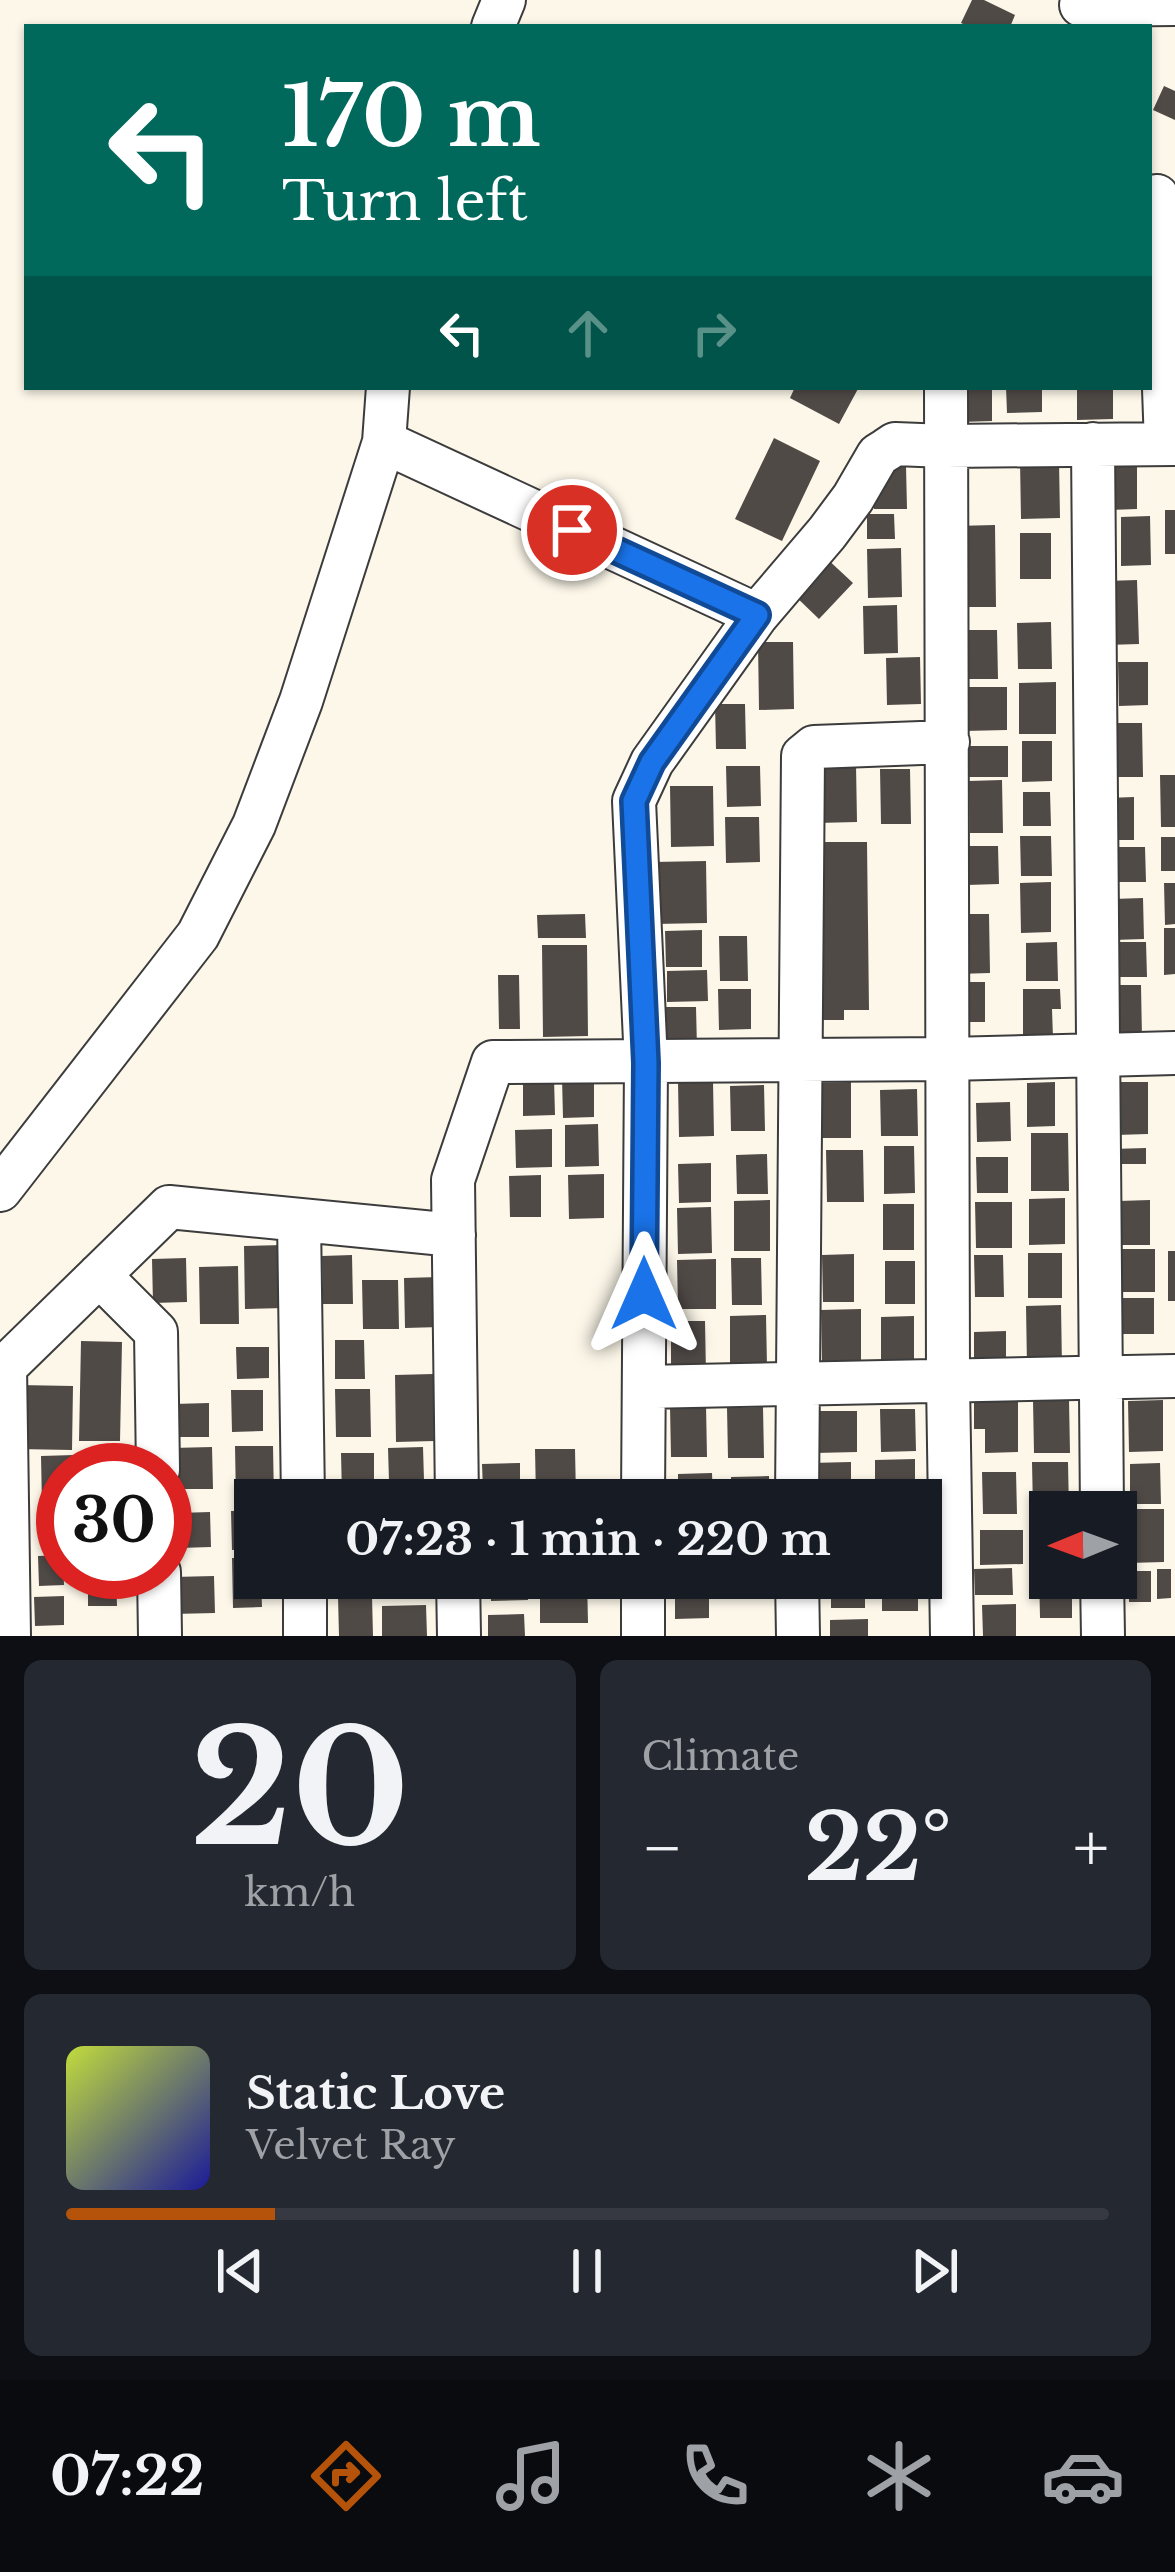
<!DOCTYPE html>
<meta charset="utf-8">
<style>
:root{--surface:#171b24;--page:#242831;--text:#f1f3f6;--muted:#9ea1a6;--line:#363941;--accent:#b45309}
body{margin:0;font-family:"Libre Baskerville",serif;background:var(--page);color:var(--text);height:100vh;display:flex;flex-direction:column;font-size:45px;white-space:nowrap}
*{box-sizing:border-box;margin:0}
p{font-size:39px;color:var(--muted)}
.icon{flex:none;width:66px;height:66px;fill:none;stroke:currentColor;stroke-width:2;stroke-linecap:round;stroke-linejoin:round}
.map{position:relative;height:1636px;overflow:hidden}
.details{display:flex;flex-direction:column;gap:24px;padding:24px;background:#0d0f14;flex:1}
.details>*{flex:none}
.guide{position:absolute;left:24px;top:24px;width:1128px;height:366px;border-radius:0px;box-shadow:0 3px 9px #0004;background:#00695c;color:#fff;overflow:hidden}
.needle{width:78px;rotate:269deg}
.tools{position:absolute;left:1029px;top:1491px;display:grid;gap:24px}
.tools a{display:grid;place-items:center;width:108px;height:108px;border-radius:0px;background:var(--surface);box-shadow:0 3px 9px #0004;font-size:60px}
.speed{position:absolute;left:36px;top:1443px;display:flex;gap:24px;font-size:60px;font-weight:700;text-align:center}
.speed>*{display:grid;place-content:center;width:156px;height:156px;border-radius:50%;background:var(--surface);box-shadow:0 3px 9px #0004;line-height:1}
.speed .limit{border:18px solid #d22;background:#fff;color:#111}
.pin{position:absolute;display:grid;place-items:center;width:102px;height:102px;color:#fff;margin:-51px;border:6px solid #fff;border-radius:50%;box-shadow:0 3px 12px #0007}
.me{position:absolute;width:132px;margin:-66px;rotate:0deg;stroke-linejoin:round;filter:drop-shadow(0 0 9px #0008)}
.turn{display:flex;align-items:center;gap:42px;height:252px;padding:0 60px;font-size:54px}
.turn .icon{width:156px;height:156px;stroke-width:2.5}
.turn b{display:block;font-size:84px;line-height:102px}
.lanes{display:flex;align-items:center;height:114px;padding:0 60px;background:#0003;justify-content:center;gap:60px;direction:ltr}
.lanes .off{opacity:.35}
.big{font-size:90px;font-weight:700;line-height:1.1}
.details .card{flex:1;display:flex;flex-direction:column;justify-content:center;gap:18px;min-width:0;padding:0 42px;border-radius:18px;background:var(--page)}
.details .dial{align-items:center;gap:0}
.dial b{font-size:156px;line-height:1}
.song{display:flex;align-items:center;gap:36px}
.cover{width:144px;height:144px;border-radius:18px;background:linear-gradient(135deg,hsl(70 70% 55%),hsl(240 70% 35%))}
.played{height:12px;border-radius:6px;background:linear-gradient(90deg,var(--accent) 20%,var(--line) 20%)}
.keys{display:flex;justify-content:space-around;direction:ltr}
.heat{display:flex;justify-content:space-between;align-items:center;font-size:66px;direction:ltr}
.details .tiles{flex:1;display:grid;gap:24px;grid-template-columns:1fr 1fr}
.card:last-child{grid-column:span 2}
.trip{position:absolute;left:234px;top:1479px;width:708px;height:120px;border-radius:0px;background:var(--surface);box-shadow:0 3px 9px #0004;font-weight:700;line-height:120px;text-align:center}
.dock{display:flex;height:192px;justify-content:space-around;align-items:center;background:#090b0e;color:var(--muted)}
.dock .icon{width:84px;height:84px}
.dock .active{color:var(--accent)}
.dock b{font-size:54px;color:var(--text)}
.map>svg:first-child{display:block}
.building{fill:#504a47}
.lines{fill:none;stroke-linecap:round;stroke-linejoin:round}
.minor-casing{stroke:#3c3c3c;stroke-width:46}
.minor{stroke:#fff;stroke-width:42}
.route-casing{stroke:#114b97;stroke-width:30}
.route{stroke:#1a73e8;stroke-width:21}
</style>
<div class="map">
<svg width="1175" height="1636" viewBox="0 0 1175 1636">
<rect width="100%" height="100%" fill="#fcf7e9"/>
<!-- building -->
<path class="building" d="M972 0H984L1015 15 1010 27H970L961 23Z
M1164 86 1175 91V120L1153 110Z
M795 387H859L839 424 790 398Z
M960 387H992V421L961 422Z
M1006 387H1042V412L1007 413Z
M1077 387H1113V419L1077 420Z
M774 438 820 461 782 541 735 519Z
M1059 460 1060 518 1021 519 1020 461Z
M1137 462V509L1109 510V463Z
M873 466H906L907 509H874Z
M1165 510H1175V554H1165Z
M867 514H894L895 539H867Z
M1150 516 1151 565 1121 566V517Z
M995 525 996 607H956L955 526Z
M1020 533H1051V579H1020Z
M901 548 902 597 868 598 867 549Z
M824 556 853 583 819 619 791 592Z
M1137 580 1139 644 1107 645 1106 581Z
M897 605 898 653 864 654 863 606Z
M1051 622 1052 669H1018L1017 623Z
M966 630H997L998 679H966Z
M758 642H793L794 709 759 710Z
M920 657 921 704 887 705 886 658Z
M1118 662H1148V705L1119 706Z
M1056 682V734H1019V683Z
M963 687H1007V730L964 731Z
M715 704H745L746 749H716Z
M1111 723H1142L1143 777H1112Z
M1022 741H1052V781L1022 782Z
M969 746H1008V777H969Z
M856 765 857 822 817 823 816 766Z
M726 766H760L761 806 727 807Z
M880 769H910L911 824H881Z
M1160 775H1175V827H1161Z
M1002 780 1003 833H970L969 781Z
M670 786H713L714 846 671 847Z
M1023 792H1050L1051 826H1023Z
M1134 797V840H1107V798Z
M725 817H759L760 862 726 863Z
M1020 836H1051L1052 876H1021Z
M1161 837H1175V871H1161Z
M818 842H867L869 1010H844V1020H811Z
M967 846H998L999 884 967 885Z
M1111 847H1145L1146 882H1111Z
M706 861 707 923 655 924 654 862Z
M1051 882V932L1021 933 1020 883Z
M1164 883H1175V924L1165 925Z
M1143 898 1144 939 1113 940 1112 899Z
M585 914 586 938H538L537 915Z
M957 914H989L990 973 957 974Z
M1164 928H1175V974L1164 975Z
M702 930V967H666L665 931Z
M719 936H747L748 981H720Z
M1057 942 1058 981H1026V943Z
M1114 942H1146L1147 977H1114Z
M542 945H587L588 1036 543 1037Z
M707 970 708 1001 667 1002V971Z
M498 975H519L520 1029H499Z
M953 982H985V1022H954Z
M1112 985H1141L1142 1038 1112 1039Z
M718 989H751V1029L719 1030Z
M1023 989H1060L1061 1009H1052L1053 1038H1023Z
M663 1007H696L697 1048 663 1049Z
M523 1078H554L555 1115 523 1116Z
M562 1078H594V1117L563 1118Z
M713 1081 714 1136 679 1137 678 1082Z
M851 1082V1138H816V1083Z
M1055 1082V1126L1027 1127V1083Z
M1115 1082H1148V1134L1116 1135Z
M764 1085 765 1131H731L730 1086Z
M917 1089 918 1136H881L880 1090Z
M1010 1102 1011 1141 977 1142 976 1103Z
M598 1124 599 1166 565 1167V1125Z
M552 1129V1167L516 1168 515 1130Z
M1031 1133H1068L1069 1191H1031Z
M884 1146H914L915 1193 884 1194Z
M1146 1148V1164H1113L1112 1149Z
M826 1150H863L864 1202H827Z
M767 1154 768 1194H737L736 1155Z
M976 1157H1008V1193H977Z
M711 1163V1202L679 1203 678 1164Z
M604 1174V1218L569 1219 568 1175Z
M541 1175V1217H510L509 1176Z
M1065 1198V1244L1029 1245V1199Z
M770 1200V1251H734V1201Z
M1150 1200V1245H1120L1119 1201Z
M975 1202H1012V1248H976Z
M883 1204H914V1250H883Z
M711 1207 712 1253 678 1254 677 1208Z
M283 1245 284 1308 245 1309 244 1246Z
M1121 1249H1155V1292H1122Z
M1168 1251H1175V1301H1168Z
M1028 1253H1062V1298H1028Z
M854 1254V1302H823L822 1255Z
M352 1255 353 1304H323L322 1256Z
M974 1255H1003L1004 1297H975Z
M186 1258 187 1302 153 1303 152 1259Z
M731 1258H761L762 1305H732Z
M716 1259V1309H678L677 1260Z
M885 1261H915V1304H885Z
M238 1266 239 1324H200L199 1267Z
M439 1277 440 1327 405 1328 404 1278Z
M362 1280H398L399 1329H363Z
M1117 1298H1154V1334H1118Z
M1061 1305 1062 1367H1027L1026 1306Z
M861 1309V1360L822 1361 821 1310Z
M766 1315 767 1367 730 1368V1316Z
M914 1316V1365H881V1317Z
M671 1321H705L706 1374 671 1375Z
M1006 1331V1366H974V1332Z
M335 1340H364L365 1379H335Z
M81 1341 122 1342 120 1441H79Z
M236 1347H269V1378L237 1379Z
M433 1374 434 1441 396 1442 395 1375Z
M19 1385 73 1386 72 1450 18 1449Z
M335 1389H370L371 1437H336Z
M231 1390H263V1431L232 1432Z
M1018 1393V1452L985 1453V1429H974V1394Z
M1033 1400H1069L1070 1453H1034Z
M1163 1400V1451L1129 1452 1128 1401Z
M209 1403V1437H174V1404Z
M706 1405 707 1457H671L670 1406Z
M763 1407 764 1458H728L727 1408Z
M880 1409H915L916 1451 881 1452Z
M814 1411H857V1452L815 1453Z
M235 1446H273L274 1500 236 1502Z
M212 1447 213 1489H173L172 1448Z
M423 1447 424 1480 389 1481 388 1448Z
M535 1449H575L576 1497 536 1498Z
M341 1453H374V1496H342Z
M74 1455 75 1470H63V1505H42L41 1456Z
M915 1459V1500H875V1460Z
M851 1462V1491L810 1492V1463Z
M1032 1462H1068L1069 1511H1033Z
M520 1463V1490H483L482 1464Z
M1160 1463 1161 1504H1130V1464Z
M982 1472H1016L1017 1514H983Z
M712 1473 713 1500H678V1474Z
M769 1476 770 1500H731V1477Z
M419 1488 420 1500H384L383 1489Z
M1127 1509H1164V1562L1128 1563Z
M231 1511H255V1549L232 1550Z
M210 1512 211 1547 179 1548 178 1513Z
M63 1513V1547H44L43 1514Z
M980 1530H1023V1564L980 1565Z
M1036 1531H1050V1568H1036Z
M63 1555 64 1585 39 1586 38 1556Z
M232 1558H255V1578H261L262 1607 233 1608Z
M1012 1568 1013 1595H975L974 1569Z
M1157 1569H1171V1598L1157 1599Z
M1039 1570H1050V1578H1072V1618H1040Z
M1129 1571H1151V1602H1129Z
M88 1573H116L117 1606H88Z
M214 1576 215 1613 173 1614V1577Z
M342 1578H371V1591H342Z
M385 1578H421L422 1590H385Z
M490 1578H528V1600L491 1601Z
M540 1578H587L588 1623H540Z
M675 1578H709V1618L675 1619Z
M831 1578H865V1608H831Z
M882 1578H918V1611H882Z
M64 1596V1625L35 1626 34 1597Z
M372 1596 373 1636H339L338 1597Z
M1016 1604V1636H983L982 1605Z
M426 1605 427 1636H382V1606Z
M524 1614 525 1636H488V1615Z
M868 1619V1636H830V1620Z"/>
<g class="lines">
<!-- minor casing -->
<g class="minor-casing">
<path id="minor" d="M1081 5 1175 4
M493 27 504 0
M1157 196 1166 444
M946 387 948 1381 952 1636
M384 442 757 615
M1093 444 1102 1512
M0 1190 198 935 254 825 301 701 384 442 388 387
M299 1220 303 1500
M99 1275 156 1332 158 1470
M644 1387 1175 1376
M457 1500 453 1180 493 1062 948 1059 1175 1053
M643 1500 646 1063 634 801 652 762 757 615 827 533 853 498 878 455 886 450 895 444 946 446 1175 444
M797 1500 803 756 814 747 948 742
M159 1572 160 1636
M305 1578V1636
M458 1578 459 1636
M797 1578 798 1636
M1102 1578 1103 1636
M9 1636 5 1367 169 1207 454 1235
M643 1636V1578"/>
</g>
<!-- minor -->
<use href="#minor" class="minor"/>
</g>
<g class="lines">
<!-- route casing -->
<g class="route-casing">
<path id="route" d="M572 530 757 615 652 762 634 801 646 1063 644 1294"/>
</g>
<!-- route -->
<use href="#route" class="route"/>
</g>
</svg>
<div class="tools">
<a><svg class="needle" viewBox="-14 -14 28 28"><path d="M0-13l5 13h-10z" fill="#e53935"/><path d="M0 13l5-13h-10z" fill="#9ea1a6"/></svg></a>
</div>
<div class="speed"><div class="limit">30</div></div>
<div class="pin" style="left:572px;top:530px;background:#d93025"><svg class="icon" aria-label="arrive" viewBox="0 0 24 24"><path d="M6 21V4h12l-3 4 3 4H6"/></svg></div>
<svg class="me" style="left:644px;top:1294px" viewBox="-20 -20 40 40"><path d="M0-17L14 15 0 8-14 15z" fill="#1a73e8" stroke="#fff" stroke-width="4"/></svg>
<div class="trip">07:23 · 1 min · 220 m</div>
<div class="guide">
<div class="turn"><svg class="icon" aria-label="left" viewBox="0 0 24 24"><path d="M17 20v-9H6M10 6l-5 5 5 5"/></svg><div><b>170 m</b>Turn left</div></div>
<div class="lanes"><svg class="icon" aria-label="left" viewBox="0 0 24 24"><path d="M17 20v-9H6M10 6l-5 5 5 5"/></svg><svg class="icon off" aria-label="ahead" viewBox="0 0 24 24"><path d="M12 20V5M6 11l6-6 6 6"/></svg><svg class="icon off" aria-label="right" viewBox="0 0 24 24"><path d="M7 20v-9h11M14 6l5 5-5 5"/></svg></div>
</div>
</div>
<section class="details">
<div class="tiles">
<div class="card dial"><b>20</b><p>km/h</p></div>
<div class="card"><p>Climate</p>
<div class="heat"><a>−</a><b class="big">22°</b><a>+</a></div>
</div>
<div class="card">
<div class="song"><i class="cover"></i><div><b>Static Love</b><p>Velvet Ray</p></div></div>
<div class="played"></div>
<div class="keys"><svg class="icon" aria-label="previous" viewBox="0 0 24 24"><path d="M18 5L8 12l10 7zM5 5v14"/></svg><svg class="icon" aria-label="pause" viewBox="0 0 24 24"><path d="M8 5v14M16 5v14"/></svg><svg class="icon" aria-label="next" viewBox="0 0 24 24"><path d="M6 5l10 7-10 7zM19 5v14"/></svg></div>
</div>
</div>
</section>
<nav class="dock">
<b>07:22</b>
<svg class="icon active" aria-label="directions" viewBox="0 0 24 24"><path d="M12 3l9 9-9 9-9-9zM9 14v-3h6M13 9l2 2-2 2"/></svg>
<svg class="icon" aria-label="music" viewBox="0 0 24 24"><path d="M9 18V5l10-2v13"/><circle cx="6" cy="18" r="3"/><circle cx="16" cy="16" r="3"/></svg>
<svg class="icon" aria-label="phone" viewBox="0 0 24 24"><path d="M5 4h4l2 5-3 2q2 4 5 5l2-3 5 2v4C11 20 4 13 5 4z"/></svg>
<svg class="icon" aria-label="climate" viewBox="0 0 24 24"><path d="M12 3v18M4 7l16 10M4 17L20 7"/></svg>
<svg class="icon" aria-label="car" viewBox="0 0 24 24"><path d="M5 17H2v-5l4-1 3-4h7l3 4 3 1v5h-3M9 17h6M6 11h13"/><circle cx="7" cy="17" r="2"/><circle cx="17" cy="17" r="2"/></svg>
</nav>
